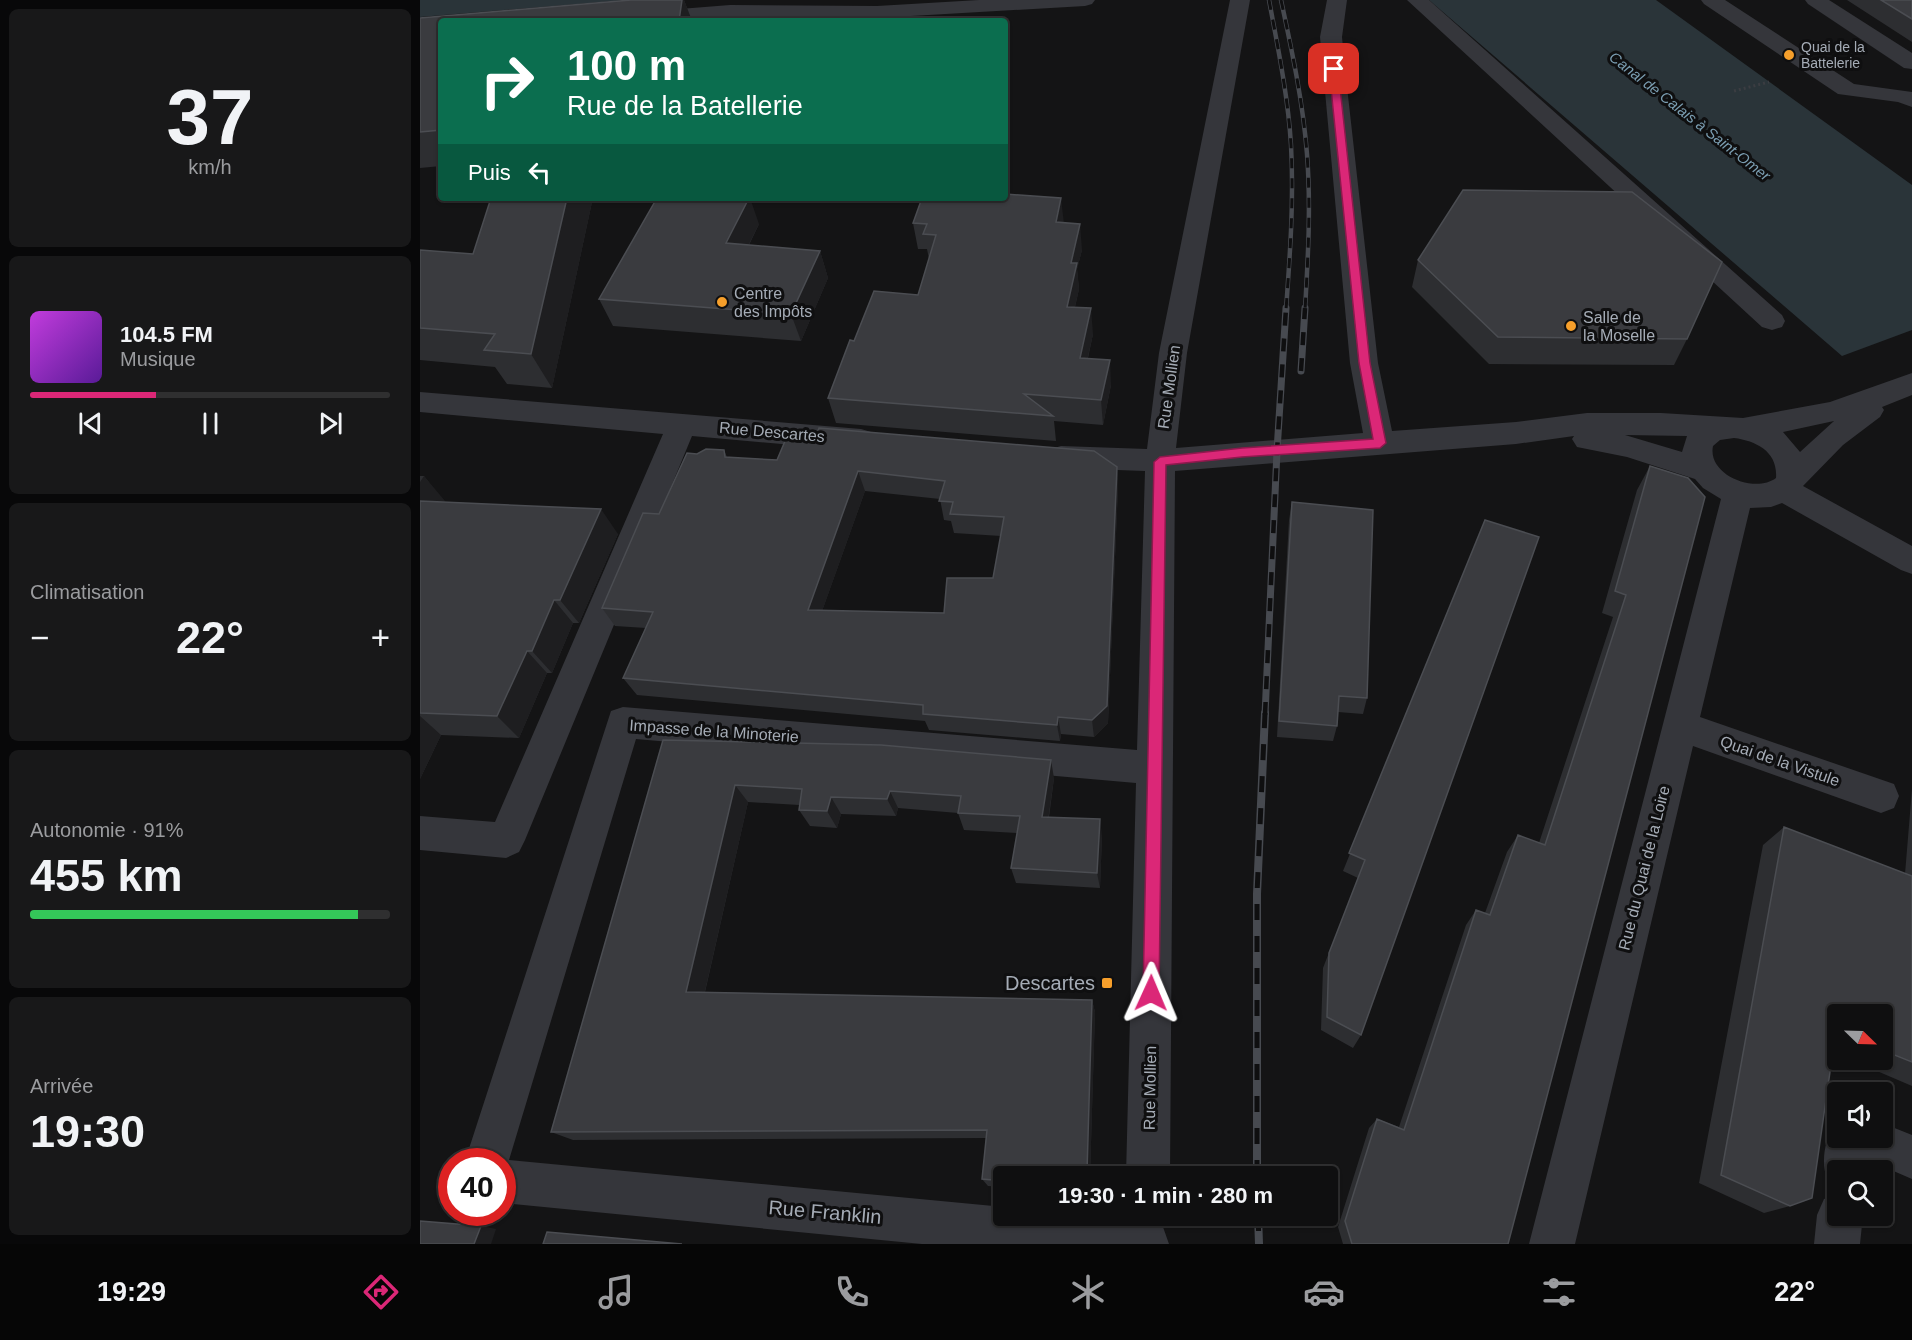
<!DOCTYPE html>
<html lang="fr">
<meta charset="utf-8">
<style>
:root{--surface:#0f0f10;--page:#181819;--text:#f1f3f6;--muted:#9b9c9f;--line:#2f2f30;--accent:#db2777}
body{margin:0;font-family:Arial,sans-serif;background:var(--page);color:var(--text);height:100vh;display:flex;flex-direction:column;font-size:22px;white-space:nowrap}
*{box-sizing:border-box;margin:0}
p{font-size:20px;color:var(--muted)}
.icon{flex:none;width:33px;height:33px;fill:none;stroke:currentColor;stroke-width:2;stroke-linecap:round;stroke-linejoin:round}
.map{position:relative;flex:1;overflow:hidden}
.drawer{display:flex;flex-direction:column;gap:9px;padding:9px;background:#080809;width:420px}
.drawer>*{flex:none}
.top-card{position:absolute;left:18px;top:18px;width:570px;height:183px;border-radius:6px;box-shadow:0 2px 4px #0004,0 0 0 2px var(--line);background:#0b6e4f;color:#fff;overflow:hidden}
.needle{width:39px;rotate:113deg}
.buttons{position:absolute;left:1407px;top:1004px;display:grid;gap:12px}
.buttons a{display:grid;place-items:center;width:66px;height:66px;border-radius:6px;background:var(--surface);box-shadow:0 2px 4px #0004,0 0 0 2px var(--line);font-size:30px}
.speed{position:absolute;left:18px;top:1148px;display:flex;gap:12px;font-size:30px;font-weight:700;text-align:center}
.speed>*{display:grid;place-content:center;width:78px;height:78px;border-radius:50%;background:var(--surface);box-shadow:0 2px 4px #0004,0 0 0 2px var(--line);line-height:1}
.speed .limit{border:9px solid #d22;background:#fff;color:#111}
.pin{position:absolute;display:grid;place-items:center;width:51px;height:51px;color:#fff;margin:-26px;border-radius:12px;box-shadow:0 3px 9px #0006}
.me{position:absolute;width:66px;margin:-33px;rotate:1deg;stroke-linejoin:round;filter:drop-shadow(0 0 4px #0008)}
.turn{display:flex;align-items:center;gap:21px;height:126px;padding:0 30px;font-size:27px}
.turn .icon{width:78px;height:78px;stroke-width:2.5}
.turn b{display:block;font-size:42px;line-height:51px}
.then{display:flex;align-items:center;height:57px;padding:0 30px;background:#0003;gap:12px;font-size:22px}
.big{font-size:45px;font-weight:800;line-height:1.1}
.drawer .widget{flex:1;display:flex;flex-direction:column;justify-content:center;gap:9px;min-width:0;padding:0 21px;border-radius:9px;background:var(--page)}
.drawer .dial{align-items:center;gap:0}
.dial b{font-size:78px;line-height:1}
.song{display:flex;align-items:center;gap:18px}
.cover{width:72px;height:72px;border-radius:9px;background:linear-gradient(135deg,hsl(290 70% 55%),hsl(270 70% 35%))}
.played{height:6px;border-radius:3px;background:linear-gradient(90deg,var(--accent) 35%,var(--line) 35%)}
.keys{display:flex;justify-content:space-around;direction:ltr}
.heat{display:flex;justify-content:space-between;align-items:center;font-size:33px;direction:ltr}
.charge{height:9px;border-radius:4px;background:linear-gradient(90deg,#34c759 91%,var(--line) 0)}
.trip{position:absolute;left:573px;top:1166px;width:345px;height:60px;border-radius:6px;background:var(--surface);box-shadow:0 2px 4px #0004,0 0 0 2px var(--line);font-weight:800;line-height:60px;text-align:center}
.tabs{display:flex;height:96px;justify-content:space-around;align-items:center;background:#060606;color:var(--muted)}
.tabs .icon{width:42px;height:42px}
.tabs .on{color:var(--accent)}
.tabs b{font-size:27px;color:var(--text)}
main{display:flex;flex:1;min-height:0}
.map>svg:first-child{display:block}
.water{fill:#2a3439}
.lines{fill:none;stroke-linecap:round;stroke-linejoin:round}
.path{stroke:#3b3d42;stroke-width:3;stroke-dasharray:2 3;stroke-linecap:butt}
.minor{fill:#35363b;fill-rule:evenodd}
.rail-far2-casing{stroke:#474a50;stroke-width:4.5}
.rail-far1-casing{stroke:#474a50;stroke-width:7}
.rail-casing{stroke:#474a50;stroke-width:8}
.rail-far2{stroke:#0f0f10;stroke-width:3;stroke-dasharray:10;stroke-linecap:butt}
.rail-far1{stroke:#0f0f10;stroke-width:4.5;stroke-dasharray:13;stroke-linecap:butt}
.rail{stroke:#0f0f10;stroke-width:5;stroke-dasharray:16;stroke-linecap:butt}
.wall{fill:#2d2e31;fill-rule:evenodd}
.shaded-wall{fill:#1e1e20}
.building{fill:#3a3b3f;stroke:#4b4d52;stroke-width:1.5;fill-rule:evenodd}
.route{fill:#db2777;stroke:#8e194d;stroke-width:1.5}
.poi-dot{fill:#f69f2b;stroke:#0f0f10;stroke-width:2}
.labels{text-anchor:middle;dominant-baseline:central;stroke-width:6;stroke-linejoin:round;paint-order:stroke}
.far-poi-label{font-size:14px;fill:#a5acb6;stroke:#0f0f10;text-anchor:start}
.far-water-label{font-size:15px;font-style:italic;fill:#7b9eb2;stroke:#0f0f10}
.poi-label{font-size:16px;fill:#a5acb6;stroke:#0f0f10;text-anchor:start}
.street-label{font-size:16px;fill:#a5acb6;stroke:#0f0f10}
.near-poi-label{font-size:20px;fill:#a5acb6;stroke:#0f0f10;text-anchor:end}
.near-street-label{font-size:20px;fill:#a5acb6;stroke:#0f0f10}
</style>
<main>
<section class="drawer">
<div class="widget dial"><b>37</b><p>km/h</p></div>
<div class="widget">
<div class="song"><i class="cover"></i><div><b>104.5 FM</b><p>Musique</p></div></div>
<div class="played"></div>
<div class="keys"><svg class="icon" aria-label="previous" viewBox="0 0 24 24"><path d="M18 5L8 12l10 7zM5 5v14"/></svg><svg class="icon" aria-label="pause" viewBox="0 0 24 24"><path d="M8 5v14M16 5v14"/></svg><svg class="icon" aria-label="next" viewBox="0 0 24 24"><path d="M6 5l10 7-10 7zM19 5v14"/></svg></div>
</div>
<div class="widget"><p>Climatisation</p>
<div class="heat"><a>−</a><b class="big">22°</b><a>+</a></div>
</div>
<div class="widget"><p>Autonomie · 91%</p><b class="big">455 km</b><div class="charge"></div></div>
<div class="widget"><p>Arrivée</p><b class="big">19:30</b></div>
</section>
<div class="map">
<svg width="1492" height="1244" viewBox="0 0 1492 1244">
<rect width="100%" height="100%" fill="#141415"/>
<!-- water -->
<path class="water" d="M0 0H206L0 17Z
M1009 0H1236L1492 185V330L1422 356Z"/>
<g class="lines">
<!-- path -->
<path class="path" d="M1314 91 1349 82"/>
<!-- minor -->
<path class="minor" d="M559 0H675L672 4 665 6 457 18 310 17 262 21H174L177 17 184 15 310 5 457 6Z
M810 0H830L767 353 756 448 943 433 930 363 900 37 907 0H927L922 37 925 69 958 363 972 431 1096 422 1167 413H1241L1323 418 1410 402 1492 373V395L1462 407 1464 410 1460 417 1423 445 1383 486 1492 546V574L1481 570 1362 503 1351 507 1330 508 1280 717 1474 784 1479 796 1474 808 1461 813 1273 746 1155 1244H1109L1301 499 1283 488 1275 479 1207 457 1157 447 1152 439 1154 436 1096 444 755 471 750 1176H706L716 783 216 739 89 1160 584 1207V1215C633 1215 698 1208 743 1227L749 1244H502L82 1203V1161H45L191 711 203 707 717 750 725 471 641 468 631 465 626 457 631 449 641 446 727 449 739 353ZM1414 421 1380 452 1363 432ZM1205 435 1267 436 1262 452ZM1314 438C1337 441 1358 452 1356 478 1335 494 1287 475 1293 446L1300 440Z
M987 0H1009L1362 315 1365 321 1362 327 1352 330 1342 327Z
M1281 0H1305L1434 84 1492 92V107L1478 102 1418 94 1284 4Z
M1385 0H1409L1492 53V69L1484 68 1388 4Z
M0 392 441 429 451 432 456 440 451 448 441 451 272 436 105 840 99 852 86 858 0 850V816L75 822 243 434 0 412Z
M1418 1120V1137H1462V1123L1492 1135V1179L1448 1160 1447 1170H1418V1189L1409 1186C1400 1163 1404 1144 1414 1122Z
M1418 1194V1215H1443L1440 1244H1394L1397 1215 1404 1199Z"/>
<!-- rail-far2 casing -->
<g class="rail-far2-casing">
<path id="rail-far2" d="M849 0C858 48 868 96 871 145 874 200 870 255 866 310
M861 0C872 51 883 102 887 154 891 206 888 258 885 310"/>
</g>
<!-- rail-far1 casing -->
<g class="rail-far1-casing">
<path id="rail-far1" d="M881 371 885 308
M845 715 857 451 866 308"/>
</g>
<!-- rail casing -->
<g class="rail-casing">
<path id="rail" d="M837 1176V894L845 713
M838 1215 839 1244"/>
</g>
<!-- rail-far2 -->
<use href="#rail-far2" class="rail-far2"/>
<!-- rail-far1 -->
<use href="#rail-far1" class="rail-far1"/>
<!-- rail -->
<use href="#rail" class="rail"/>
</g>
<!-- wall -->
<path class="wall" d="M211 0H264L272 21H21V166L0 168V18Z
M1427 0H1492V42Z
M71 198H170L172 202 132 388 87 384 75 367 0 360V250L53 254Z
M493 223H644L662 250 657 269 659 289 655 307 673 334 668 358 691 385 683 425 634 421 636 441 416 423 408 398 434 341 498 295 509 259 507 249H498Z
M339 224 329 245 400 251 408 278 381 341 193 326 179 299Z
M998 260 1267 339 1254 365 1069 364 992 287Z
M304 450 307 457 357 460 697 467 698 487 688 723 674 737 641 734 640 741 509 730 505 721 217 695 203 678 226 628 195 626 182 608 239 514 277 454ZM445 491 520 499 524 520 531 521 534 533 581 536 573 578 524 613 402 611Z
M1230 466 1088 1244H923L918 1227 949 1128 957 1119 979 1127 1046 925 1056 910 1065 913 1087 852 1098 835 1119 843 1193 617 1182 613 1217 490Z
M0 476H4L24 502 198 534 159 623H153L132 673H127L99 738 21 735 0 779Z
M872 502 947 698 943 714 918 712 917 726 913 741 857 737 869 520Z
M1065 520 941 1035 933 1048 901 1030 903 968 938 878 923 871Z
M243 740 634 778 629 817 682 836 680 888 596 883 591 868 597 833 544 830 538 813 478 808 476 816 421 814 417 828 390 826 379 810V805L328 802 285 992 672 1000 675 1012 670 1176H584V1187L568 1186 562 1179 566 1138 153 1140 131 1132Z
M1492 789V1086L1429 1059H1462V1014H1418V1054L1413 1052 1370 1206 1344 1213 1279 1183 1343 845 1364 827 1485 874Z"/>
<!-- shaded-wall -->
<path class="shaded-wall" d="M262 0H264L272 21H259Z
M147 198H170L172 202 132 388 111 354Z
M329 198H330L339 224 316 270 306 243Z
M641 198 644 224 636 222Z
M660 224 662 250 657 269 659 289 649 332 647 307 651 263Z
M400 251 408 278 381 341 371 314Z
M671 308 673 334 662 383 660 358Z
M690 360 691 385 683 425 681 400Z
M697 467 698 487 688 723 674 737 672 720Z
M438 471 445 491 396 628 388 610Z
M4 476 25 501 11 525 0 512V482Z
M181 509 198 534 159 623 140 600Z
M134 600 153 623 132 673 112 651Z
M107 651 127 673 99 738 77 716Z
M0 716 21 735 0 779Z
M638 717 641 734 640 741 637 725Z
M631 760 634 778 626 834 622 817Z
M315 785 328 802 282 1004 266 992Z
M470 791 478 808 476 816 467 799Z
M411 797 421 814 417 828 407 811Z
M680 819 682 836 680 888 677 873Z
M672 1000 675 1012 670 1176H664Z
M61 1226 76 1229 71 1244H54Z"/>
<!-- building -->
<path class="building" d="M211 0H262L259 21H21V130L0 132V18Z
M1461 0H1492V19Z
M1043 190 1212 192 1302 262 1267 339 1078 337 998 260Z
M585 194 641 198 636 222 660 224 651 263H657L647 307 671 308 660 358 690 360 681 400 604 394 633 416 408 398 430 340 434 341 454 291 498 295 516 235 503 234 507 224 493 223 502 198H585Z
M71 198H147L111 354 64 350 75 334 0 328V250L53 254Z
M237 198H329L306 243 400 251 371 314 179 299Z
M399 428 674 451 697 467 687 706 672 720 638 717 637 725 503 714V705L203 678 233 612 182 608 223 513 239 514 267 453 277 454 286 449 304 450 305 457 357 460 368 434 396 436ZM438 471 525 481 519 501 533 502 530 514 584 517 573 578H527L524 613 388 610Z
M1230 466 1268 478 1285 497 1088 1244H932L925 1221 957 1119 984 1130 1056 910 1070 915 1098 835 1125 845 1206 595 1195 591Z
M0 501 181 509 140 600H134L112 651H107L77 716 0 713Z
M872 502 953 510 947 698 919 696 917 726 859 721Z
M1065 520 1119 537 941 1035 907 1017 909 953 945 860 929 853Z
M243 740 461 745 631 760 622 817 680 819 677 873 591 868 600 816 538 813 541 796 470 791 467 799 411 797 407 811 379 810 382 789 315 785 266 992 672 1000 667 1172 664 1176H584V1181L562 1179 567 1130 131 1132Z
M1364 827 1492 876V1062L1462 1050V1014H1418V1031L1416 1030 1392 1198 1370 1206 1301 1175Z
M0 1221 61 1226 54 1244H0Z
M127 1232 262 1244H123Z"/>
<!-- route -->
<path class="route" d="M914 66 918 69 950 363 966 443 960 448 822 457 746 465 739 993 737 999 731 1002 725 999 723 993 734 462 740 457 822 448 953 439 939 363 909 69Z"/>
<!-- markers -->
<g class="poi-dot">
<circle cx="1369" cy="55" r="6"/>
<circle cx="302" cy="302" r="6"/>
<circle cx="1151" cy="326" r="6"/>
<rect x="681" y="977" width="12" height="12" rx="3"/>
</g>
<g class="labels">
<!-- far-poi labels -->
<g class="far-poi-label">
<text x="1381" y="47">Quai de la<tspan x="1381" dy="16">Battelerie</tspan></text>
</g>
<!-- far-water labels -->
<g class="far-water-label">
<text transform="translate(1270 116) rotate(38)">Canal de Calais à Saint-Omer</text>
</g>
<!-- poi labels -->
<g class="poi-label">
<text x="314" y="293">Centre<tspan x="314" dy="18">des Impôts</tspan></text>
<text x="1163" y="317">Salle de<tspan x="1163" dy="18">la Moselle</tspan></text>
</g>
<!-- street labels -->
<g class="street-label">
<text transform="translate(749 387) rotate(-82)">Rue Mollien</text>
<text transform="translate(352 432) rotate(5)">Rue Descartes</text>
<text transform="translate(294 731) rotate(4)">Impasse de la Minoterie</text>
<text transform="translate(1360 761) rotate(19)">Quai de la Vistule</text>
<text transform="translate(1224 868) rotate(-76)">Rue du Quai de la Loire</text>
<text transform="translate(730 1088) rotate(-89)">Rue Mollien</text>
</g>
<!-- near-poi labels -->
<g class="near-poi-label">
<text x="675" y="983">Descartes</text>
</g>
<!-- near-street labels -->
<g class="near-street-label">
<text transform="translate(405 1212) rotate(5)">Rue Franklin</text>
</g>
</g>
</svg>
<div class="buttons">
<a><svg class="needle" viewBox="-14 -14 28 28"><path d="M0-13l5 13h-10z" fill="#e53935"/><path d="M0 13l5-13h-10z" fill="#9b9c9f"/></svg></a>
<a><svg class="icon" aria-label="sound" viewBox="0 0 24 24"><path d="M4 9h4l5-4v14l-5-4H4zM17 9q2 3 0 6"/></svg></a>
<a><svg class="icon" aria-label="search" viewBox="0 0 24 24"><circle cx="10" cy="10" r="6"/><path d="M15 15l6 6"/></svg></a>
</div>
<div class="speed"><div class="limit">40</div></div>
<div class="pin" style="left:914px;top:69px;background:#d93025"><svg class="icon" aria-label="arrive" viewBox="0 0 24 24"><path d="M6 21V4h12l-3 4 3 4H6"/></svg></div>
<svg class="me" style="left:731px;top:993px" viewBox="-20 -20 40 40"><path d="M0-17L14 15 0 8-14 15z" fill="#db2777" stroke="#fff" stroke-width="4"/></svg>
<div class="trip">19:30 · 1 min · 280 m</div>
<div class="top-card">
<div class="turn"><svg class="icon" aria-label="right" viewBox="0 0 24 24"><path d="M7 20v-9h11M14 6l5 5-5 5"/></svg><div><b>100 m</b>Rue de la Batellerie</div></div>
<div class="then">Puis<svg class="icon" aria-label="left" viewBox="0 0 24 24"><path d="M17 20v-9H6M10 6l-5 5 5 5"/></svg></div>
</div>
</div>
</main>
<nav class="tabs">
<b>19:29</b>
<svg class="icon on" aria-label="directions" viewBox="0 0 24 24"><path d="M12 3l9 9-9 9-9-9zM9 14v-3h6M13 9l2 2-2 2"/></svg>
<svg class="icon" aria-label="music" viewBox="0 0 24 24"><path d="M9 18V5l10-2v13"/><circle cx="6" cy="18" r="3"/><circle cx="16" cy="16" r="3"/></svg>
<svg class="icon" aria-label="phone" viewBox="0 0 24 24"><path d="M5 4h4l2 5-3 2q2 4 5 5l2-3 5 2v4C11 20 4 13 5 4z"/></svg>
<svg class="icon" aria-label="climate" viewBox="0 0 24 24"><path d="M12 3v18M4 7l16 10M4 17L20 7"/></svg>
<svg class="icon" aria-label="car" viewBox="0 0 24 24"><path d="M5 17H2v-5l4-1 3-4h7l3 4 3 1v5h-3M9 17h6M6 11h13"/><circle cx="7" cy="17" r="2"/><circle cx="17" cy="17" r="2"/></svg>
<svg class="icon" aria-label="filters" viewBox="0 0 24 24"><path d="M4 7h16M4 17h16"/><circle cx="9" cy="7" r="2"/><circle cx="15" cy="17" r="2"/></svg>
<b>22°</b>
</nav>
